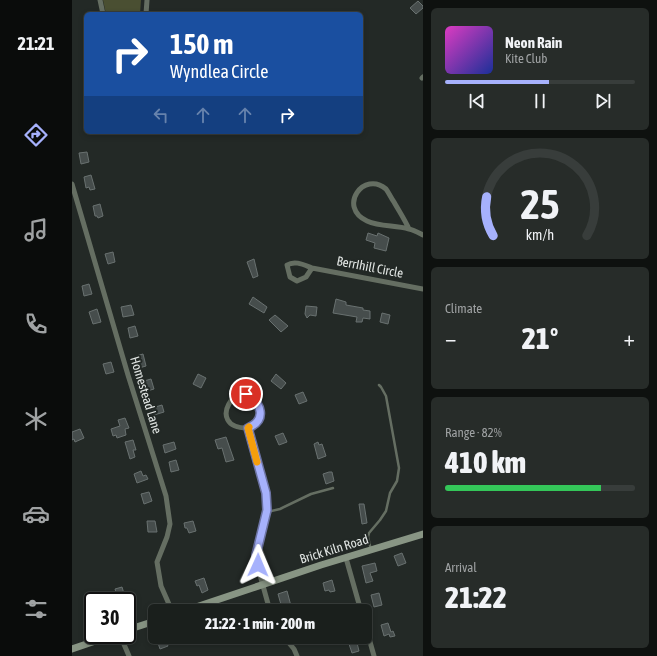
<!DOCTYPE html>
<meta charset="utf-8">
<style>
:root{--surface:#1a1f1c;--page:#272c29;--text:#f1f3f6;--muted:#9fa2a3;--line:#383d3b;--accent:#a6b1fc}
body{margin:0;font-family:"Asap Condensed",sans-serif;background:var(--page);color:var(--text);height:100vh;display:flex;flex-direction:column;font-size:15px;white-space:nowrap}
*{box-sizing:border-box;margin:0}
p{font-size:13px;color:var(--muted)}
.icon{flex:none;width:22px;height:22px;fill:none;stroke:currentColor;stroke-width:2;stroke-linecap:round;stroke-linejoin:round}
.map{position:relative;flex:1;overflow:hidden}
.drawer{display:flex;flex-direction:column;gap:8px;padding:8px;background:#0e110f;width:234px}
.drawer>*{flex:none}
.banner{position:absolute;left:12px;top:12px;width:279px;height:122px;border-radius:6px;box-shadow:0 2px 6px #0003,0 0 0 1px var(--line);background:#1a4fa0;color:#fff;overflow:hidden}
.speed{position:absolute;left:12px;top:592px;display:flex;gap:8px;font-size:20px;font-weight:700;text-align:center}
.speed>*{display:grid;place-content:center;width:52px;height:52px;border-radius:50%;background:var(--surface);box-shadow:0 2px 6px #0003,0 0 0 1px var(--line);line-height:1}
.speed .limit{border:2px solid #111;border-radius:6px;background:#fff;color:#111}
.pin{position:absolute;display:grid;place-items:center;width:34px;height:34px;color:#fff;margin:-17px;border:2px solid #fff;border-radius:50%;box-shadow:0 1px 4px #0007}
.me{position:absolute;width:44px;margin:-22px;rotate:1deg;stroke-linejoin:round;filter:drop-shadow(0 0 3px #0008)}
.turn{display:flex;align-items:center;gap:14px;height:84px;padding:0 20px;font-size:18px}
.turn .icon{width:52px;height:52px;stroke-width:2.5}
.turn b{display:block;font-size:28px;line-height:34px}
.lanes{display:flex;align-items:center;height:38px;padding:0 20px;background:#0003;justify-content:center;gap:20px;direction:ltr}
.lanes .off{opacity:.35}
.big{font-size:30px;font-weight:800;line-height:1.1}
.drawer .card{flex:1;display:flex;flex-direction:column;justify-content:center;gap:6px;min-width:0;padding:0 14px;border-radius:6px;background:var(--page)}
.drawer .dial{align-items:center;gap:0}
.dial svg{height:104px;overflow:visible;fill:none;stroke:var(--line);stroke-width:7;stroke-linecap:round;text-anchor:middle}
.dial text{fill:var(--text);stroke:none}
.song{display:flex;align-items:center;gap:12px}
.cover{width:48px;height:48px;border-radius:6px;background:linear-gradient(135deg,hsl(310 70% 55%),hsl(230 70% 35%))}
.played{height:4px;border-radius:2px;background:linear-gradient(90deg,var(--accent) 55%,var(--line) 55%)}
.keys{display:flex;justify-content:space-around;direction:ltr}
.heat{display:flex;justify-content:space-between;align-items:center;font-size:22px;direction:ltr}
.charge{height:6px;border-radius:3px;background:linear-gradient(90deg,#34c759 82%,var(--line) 0)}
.trip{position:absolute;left:76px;top:604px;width:224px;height:40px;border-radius:6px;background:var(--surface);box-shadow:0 2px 6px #0003,0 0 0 1px var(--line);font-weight:800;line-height:40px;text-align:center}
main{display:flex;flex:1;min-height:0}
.tab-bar{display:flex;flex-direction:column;width:72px;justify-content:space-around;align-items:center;background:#0a0c0b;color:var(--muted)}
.tab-bar .icon{width:28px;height:28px}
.tab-bar .selected{color:var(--accent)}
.tab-bar b{font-size:18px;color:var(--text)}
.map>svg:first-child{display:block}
.forest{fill:#4a4f32}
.building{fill:#464d4c;stroke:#697170}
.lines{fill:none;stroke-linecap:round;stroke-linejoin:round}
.service{stroke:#656e62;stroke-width:2.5}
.minor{stroke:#656e62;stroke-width:5}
.secondary{stroke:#889584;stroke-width:7}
.route-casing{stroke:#6c73a4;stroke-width:10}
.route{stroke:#a6b1fc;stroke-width:7}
.slow{stroke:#f59e0b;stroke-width:7}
.labels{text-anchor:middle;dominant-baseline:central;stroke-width:4;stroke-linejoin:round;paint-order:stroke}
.street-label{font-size:13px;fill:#e2e6e4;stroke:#232926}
</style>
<main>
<nav class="tab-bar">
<b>21:21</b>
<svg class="icon selected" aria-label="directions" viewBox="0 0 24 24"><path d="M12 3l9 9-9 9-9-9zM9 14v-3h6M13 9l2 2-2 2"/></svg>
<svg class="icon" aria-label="music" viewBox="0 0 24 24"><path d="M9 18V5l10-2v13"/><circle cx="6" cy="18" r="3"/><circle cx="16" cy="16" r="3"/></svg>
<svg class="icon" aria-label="phone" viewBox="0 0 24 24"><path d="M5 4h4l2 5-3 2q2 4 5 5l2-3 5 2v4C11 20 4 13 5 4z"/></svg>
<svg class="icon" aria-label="climate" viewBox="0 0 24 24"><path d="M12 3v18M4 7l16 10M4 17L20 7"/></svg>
<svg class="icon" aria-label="car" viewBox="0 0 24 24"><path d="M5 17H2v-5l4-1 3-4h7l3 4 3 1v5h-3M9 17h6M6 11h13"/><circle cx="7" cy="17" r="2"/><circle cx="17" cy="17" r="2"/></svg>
<svg class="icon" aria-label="filters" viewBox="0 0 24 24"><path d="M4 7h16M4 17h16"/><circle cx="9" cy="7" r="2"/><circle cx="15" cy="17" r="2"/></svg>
</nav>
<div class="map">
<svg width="351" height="656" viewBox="0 0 351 656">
<rect width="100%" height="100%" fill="#232926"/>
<!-- forest -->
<path class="forest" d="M31 0H69L68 14H34Z"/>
<!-- building -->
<path class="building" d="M346 1 351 6V8L344 14 338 8Z
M15 152 17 162 9 164 7 153Z
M19 175 23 189 18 190 17 187 14 188 12 177Z
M28 204 31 216 26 218 25 216H23L21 206Z
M296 233 305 236 306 233 317 238 314 251 302 248 303 243 294 240Z
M41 252 43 262 36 264 33 254Z
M182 259 186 276 181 278 175 262Z
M17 284 20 294 12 296 10 286Z
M181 297 195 307 192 313 177 304Z
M264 299 274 302V305L291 308V310L298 311V319L291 318 290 322H284L285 317 261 313Z
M59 305 62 315 51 317 49 307Z
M234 306 245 307 244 316 238 315 235 318 233 314Z
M25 309 29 322 21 324 17 312Z
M310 313 318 315 316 324 308 322Z
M203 315 216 326 209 332 197 320Z
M63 326 66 336 58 338 56 328Z
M71 354 74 366 67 368 64 356Z
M39 362 42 372 34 374 31 364Z
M126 374 134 378 129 388 121 384Z
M204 374 214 383 209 389 199 381Z
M79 379 82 389 75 391 72 381Z
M231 392 235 401 227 404 223 395Z
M90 405 92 412 82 415 80 408Z
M53 418 57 428 53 429 54 435 45 438 44 435 41 436 39 429 48 426 46 420Z
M8 429 12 438 3 442 2 439 0 440V432Z
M211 433 215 442 207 445 203 436Z
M154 437 162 460 154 462 150 448 146 449 143 440Z
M61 440 64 450H61L63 457 58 459 53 442Z
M102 442 104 449 93 453 91 445Z
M246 442 247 445 250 444 254 456 246 459 242 444Z
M104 460 107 470 99 472 97 462Z
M69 471 71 476 74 475 76 479 65 483 62 474Z
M257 472H260L262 481 254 484 251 474Z
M77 492 80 501 72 504 69 494Z
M287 504H292L295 523 290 524Z
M75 521H83L85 532H76Z
M121 521 124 531 117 533 115 528H113L112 523Z
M330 553 334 563 326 566 322 556Z
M303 563 305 571 298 573 301 581 294 583 290 566Z
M132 578 136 590 130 593 127 585 125 586 123 581Z
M260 580 263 591 258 592 257 590 253 591 251 583Z
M50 587 53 597 46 599 43 589Z
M215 591 219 606 210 608 206 594Z
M307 593 310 605 302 607 299 595Z
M316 623 319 632 321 631 323 636 318 637 317 634 312 636 309 625Z
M84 637H92L96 646 88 649Z
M284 639 287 651 280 653 276 641Z"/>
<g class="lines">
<!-- service -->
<path class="service" d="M195 512 208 509 239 494 261 488
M299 550 296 537 297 533 308 520 314 511 318 493 325 481 327 468 314 396 309 387 307 385"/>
<!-- minor -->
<path class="minor" d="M28 0 31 14
M74 14 75 0
M350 78 351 77
M0 184 56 375 94 496 98 524 95 537 85 562 89 586 100 611
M337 229C333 220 327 211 322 202 319 198 317 193 314 189 292 170 265 207 295 221 308 227 323 225 337 229 342 230 347 233 351 235
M240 268 234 277 225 281 218 277 215 265C223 260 232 265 240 268L351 289
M175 428C132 428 166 373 185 403 191 413 185 424 175 428L194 493 195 510 184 555 188 575 198 611
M274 558 289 611
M293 624 302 656
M48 635 57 656
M212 637 222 649 225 656"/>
<!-- secondary -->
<path class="secondary" d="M112 611 249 565 351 534
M55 630 83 621
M0 649 41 635"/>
</g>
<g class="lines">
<!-- route casing -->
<g class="route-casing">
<path id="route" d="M174 394C190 403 195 420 176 428L194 493 195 510 184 555 186 565"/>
</g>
<!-- route -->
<use href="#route" class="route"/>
<!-- slow -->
<path class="slow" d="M177 427 176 428 185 462"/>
</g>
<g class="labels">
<!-- street labels -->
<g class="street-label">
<text transform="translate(298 267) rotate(11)">BerrIhill Circle</text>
<text transform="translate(74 395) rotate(73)">Homestead Lane</text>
<text transform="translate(262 549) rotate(-17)">Brick Kiln Road</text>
</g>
</g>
</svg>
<div class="speed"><div class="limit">30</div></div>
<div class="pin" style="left:174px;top:394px;background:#d93025"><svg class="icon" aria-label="arrive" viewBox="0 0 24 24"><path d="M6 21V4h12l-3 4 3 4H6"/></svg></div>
<svg class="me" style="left:186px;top:565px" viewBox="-20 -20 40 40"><path d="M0-17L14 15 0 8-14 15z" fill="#a6b1fc" stroke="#fff" stroke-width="4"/></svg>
<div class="trip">21:22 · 1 min · 200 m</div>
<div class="banner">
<div class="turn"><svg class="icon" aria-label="right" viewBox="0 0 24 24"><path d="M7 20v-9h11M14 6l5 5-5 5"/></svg><div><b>150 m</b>Wyndlea Circle</div></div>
<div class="lanes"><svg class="icon off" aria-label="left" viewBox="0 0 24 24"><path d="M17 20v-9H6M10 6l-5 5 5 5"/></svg><svg class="icon off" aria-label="ahead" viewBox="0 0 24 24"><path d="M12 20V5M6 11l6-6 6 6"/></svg><svg class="icon off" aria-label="ahead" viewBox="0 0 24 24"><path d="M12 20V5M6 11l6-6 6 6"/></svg><svg class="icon" aria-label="right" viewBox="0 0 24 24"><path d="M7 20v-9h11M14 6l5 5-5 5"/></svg></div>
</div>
</div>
<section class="drawer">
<div class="card">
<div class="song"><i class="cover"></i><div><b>Neon Rain</b><p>Kite Club</p></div></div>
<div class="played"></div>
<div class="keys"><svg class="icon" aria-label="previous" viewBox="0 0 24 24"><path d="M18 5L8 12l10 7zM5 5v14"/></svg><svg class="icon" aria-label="pause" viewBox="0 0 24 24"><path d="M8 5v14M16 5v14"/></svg><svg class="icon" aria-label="next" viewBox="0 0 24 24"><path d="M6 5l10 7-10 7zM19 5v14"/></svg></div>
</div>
<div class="card dial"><svg viewBox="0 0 100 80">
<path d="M14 69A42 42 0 1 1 86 69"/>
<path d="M14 69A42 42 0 0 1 9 39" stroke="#a6b1fc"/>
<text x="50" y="56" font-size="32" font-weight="700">25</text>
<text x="50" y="72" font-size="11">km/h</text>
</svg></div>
<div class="card"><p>Climate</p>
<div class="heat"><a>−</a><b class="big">21°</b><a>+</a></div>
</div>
<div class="card"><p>Range · 82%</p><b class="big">410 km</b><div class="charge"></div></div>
<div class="card"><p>Arrival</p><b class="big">21:22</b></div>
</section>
</main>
